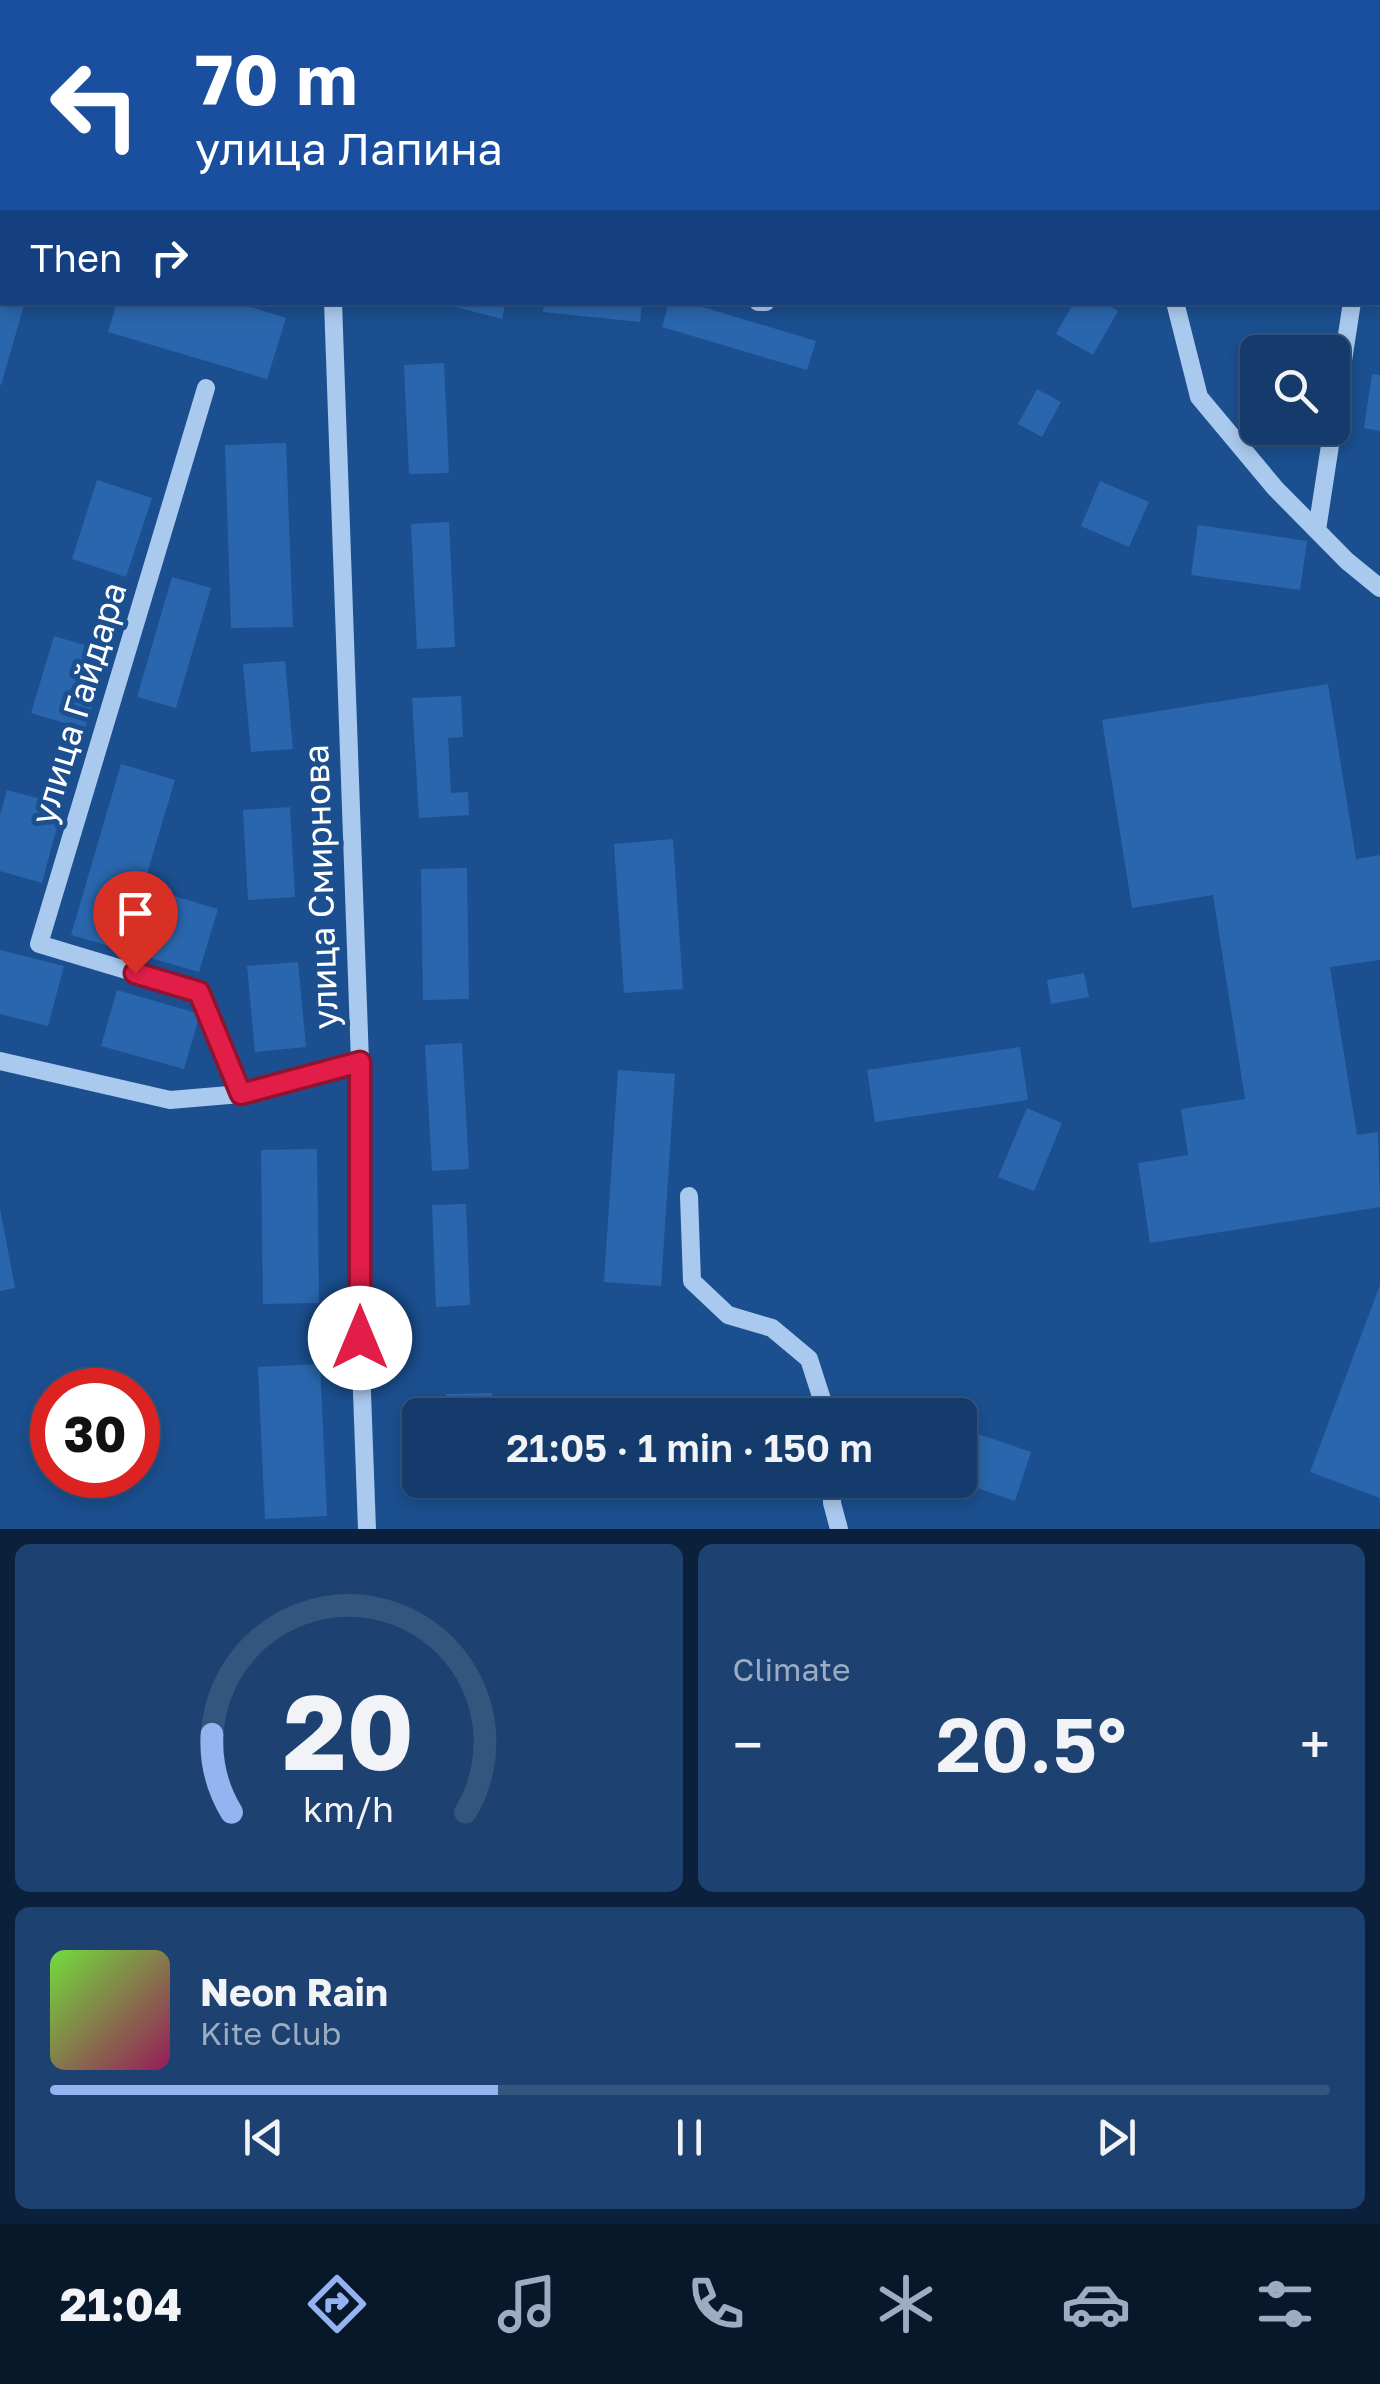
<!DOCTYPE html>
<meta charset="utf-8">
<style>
:root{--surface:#143b6b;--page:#1d4271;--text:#f1f3f6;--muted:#9dadc1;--line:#33557e;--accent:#95b2f1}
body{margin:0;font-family:"Golos Text",sans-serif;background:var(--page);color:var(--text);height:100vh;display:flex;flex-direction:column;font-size:38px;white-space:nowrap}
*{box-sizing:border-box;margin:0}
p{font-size:32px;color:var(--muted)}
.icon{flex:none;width:55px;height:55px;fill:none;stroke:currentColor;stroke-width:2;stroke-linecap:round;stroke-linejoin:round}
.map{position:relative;height:1529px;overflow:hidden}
.details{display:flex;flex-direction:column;gap:15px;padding:15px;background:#0b203b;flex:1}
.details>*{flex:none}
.guide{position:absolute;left:0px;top:0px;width:1380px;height:305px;box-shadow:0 5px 15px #0003,0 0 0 2px var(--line);background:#1a4fa0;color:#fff;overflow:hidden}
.controls{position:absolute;left:1240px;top:335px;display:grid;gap:20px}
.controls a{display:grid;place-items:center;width:110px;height:110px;border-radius:15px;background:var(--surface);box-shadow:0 5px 15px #0003,0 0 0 2px var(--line);font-size:50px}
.speed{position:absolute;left:30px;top:1368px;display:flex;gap:20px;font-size:50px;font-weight:700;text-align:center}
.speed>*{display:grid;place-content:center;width:130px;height:130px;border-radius:50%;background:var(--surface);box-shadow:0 5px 15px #0003,0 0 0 2px var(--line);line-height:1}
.speed .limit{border:15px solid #d22;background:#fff;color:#111}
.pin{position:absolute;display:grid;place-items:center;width:85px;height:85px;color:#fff;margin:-102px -42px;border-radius:50% 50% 50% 0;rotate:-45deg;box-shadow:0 0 10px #0007}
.pin .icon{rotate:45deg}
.me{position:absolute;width:110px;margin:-55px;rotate:0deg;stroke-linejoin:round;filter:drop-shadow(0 0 8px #0008)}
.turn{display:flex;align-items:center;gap:35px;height:210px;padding:0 30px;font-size:45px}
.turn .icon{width:130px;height:130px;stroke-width:2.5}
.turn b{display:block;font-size:70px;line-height:85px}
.then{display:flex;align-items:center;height:95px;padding:0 30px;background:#0003;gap:20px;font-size:38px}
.big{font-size:75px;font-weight:600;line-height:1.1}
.details .tile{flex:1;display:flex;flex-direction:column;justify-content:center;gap:15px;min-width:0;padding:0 35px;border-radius:15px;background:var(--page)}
.details .dial{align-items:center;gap:0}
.dial svg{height:260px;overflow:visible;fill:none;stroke:var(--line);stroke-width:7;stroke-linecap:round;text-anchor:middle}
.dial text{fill:var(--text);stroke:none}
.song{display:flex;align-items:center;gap:30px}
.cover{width:120px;height:120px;border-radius:15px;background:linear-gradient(135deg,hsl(100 70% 55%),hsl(330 70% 35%))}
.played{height:10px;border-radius:5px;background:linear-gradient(90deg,var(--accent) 35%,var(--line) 35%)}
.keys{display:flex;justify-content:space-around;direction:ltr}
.heat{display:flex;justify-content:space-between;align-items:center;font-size:55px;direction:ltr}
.details .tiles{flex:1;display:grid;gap:15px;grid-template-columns:1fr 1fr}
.tile:last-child{grid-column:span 2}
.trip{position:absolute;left:402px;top:1398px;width:575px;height:100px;border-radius:15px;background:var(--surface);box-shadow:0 5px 15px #0003,0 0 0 2px var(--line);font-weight:600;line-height:100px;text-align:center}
.tab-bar{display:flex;height:160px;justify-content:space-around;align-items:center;background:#08182b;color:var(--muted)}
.tab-bar .icon{width:70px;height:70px}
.tab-bar .current{color:var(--accent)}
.tab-bar b{font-size:45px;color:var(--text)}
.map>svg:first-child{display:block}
.building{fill:#2a66ad}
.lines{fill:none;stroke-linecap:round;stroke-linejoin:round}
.minor{stroke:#a9c9ee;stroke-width:18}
.route-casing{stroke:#92132f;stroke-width:25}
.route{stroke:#e11d48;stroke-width:18}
.labels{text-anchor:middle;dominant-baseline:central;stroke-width:10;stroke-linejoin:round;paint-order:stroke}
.street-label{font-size:35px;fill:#fff;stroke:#1b4f8f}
</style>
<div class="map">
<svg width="1380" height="1529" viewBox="0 0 1380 1529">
<rect width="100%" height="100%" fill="#1b4f8f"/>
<!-- building -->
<path class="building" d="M0 302H25L1 385H0Z
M117 302H235L286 318 267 379 108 332Z
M436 302H506L502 319Z
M544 302H642L640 322 543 312Z
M669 302H686L816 341 807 370 662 327Z
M1074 302H1104L1118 311 1093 355 1056 334Z
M444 363 449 473 409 474 404 365Z
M1372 374 1380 375V431L1364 428Z
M1037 389 1061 402 1042 437 1018 424Z
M286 443 293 627 231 628 225 445Z
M97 480 152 498 126 577 72 559Z
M1100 481 1149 502 1129 547 1081 526Z
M449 522 455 647 417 649 411 524Z
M1198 525 1307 541 1300 590 1191 575Z
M172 577 211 588 176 708 137 697Z
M54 636 108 652 85 729 31 713Z
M285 661 293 749 251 752 243 664Z
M1328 684 1356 859 1380 855V960L1330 967 1357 1135 1378 1132 1380 1207 1150 1243 1138 1163 1188 1155 1181 1109 1245 1099 1213 895 1132 908 1102 720Z
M461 696 463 737 448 738 451 793 468 792 469 815 419 818 412 698Z
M121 764 175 780 143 887 218 909 199 972 71 935Z
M7 790 63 805 42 883 0 871V815Z
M290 807 295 897 248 900 243 810Z
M673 839 683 989 624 993 614 844Z
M467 868 469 999 423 1000 421 869Z
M0 950 64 966 48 1026 0 1014Z
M298 962 306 1047 255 1052 247 966Z
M1084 973 1089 997 1051 1004 1047 980Z
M117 990 200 1014 184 1069 101 1046Z
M462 1043 469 1169 432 1171 425 1045Z
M1020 1047 1028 1100 875 1122 867 1070Z
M618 1070 675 1074 661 1286 604 1282Z
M1027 1108 1062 1123 1034 1191 998 1177Z
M317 1149 319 1303 263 1304 261 1150Z
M466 1204 470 1305 436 1307 432 1205Z
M0 1209 15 1288 0 1291Z
M1380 1285V1498L1310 1472Z
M320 1364 327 1516 265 1519 258 1367Z
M492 1393V1415H447L446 1394Z
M960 1428 1031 1452 1015 1501 960 1482Z
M447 1480H493V1498L447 1499Z"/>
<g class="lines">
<!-- minor -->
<path class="minor" d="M360 0 381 2
M327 2V0
M706 2V0
M1378 29H1380
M1378 220 1380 218
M333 302 360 1062V1338L367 1529
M758 302H766
M1175 302 1199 397 1275 488 1347 561 1380 588
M206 388 39 944 199 992 241 1094
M1317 530 1352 302
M0 1061 170 1100 241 1094 360 1062
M689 1196 692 1281 728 1315 772 1328 809 1359 827 1415
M832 1480V1503L839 1529"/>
</g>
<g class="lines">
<!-- route casing -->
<g class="route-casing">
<path id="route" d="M135 973 199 992 241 1094 360 1062V1338"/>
</g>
<!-- route -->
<use href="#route" class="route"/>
</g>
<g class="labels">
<!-- street labels -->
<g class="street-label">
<text transform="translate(78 703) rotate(-73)">улица Гайдара</text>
<text transform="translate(320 887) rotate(-92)">улица Смирнова</text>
</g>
</g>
</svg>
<div class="controls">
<a><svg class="icon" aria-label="search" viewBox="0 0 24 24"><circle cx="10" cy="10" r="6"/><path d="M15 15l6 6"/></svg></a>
</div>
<div class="speed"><div class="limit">30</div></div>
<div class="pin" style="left:135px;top:973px;background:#d93025"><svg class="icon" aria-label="arrive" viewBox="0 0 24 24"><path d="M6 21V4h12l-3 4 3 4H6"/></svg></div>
<svg class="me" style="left:360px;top:1338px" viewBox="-20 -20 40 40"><circle r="19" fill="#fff"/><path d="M0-13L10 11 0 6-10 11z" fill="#e11d48"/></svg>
<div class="trip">21:05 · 1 min · 150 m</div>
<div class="guide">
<div class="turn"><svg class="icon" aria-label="left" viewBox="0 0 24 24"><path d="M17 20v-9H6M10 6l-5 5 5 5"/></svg><div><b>70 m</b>улица Лапина</div></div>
<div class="then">Then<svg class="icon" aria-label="right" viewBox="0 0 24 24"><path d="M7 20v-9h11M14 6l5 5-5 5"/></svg></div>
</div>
</div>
<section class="details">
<div class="tiles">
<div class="tile dial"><svg viewBox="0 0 100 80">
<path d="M14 69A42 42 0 1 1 86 69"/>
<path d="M14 69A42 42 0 0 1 8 45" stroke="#95b2f1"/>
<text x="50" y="56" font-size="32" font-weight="700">20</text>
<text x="50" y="72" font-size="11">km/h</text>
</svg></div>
<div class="tile"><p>Climate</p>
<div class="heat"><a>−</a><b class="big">20.5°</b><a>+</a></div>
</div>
<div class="tile">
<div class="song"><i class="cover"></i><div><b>Neon Rain</b><p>Kite Club</p></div></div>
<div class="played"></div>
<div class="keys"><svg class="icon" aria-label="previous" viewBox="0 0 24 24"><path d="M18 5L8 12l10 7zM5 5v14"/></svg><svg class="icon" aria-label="pause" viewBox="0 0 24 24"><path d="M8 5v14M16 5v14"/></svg><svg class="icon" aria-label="next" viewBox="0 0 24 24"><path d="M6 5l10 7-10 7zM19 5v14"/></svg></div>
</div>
</div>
</section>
<nav class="tab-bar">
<b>21:04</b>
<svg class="icon current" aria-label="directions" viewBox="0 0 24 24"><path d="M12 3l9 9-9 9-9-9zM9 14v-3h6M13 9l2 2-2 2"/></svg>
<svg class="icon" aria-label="music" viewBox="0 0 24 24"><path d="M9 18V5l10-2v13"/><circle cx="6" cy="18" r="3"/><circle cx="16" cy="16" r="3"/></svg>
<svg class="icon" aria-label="phone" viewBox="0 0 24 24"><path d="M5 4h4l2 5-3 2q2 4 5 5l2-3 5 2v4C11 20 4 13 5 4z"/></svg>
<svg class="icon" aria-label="climate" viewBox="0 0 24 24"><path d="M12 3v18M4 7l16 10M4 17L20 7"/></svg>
<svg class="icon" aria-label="car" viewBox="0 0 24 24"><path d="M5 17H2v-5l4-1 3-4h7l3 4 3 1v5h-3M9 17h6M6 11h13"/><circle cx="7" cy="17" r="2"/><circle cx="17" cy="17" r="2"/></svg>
<svg class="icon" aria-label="filters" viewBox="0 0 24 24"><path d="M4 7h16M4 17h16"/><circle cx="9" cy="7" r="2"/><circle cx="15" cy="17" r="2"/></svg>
</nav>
